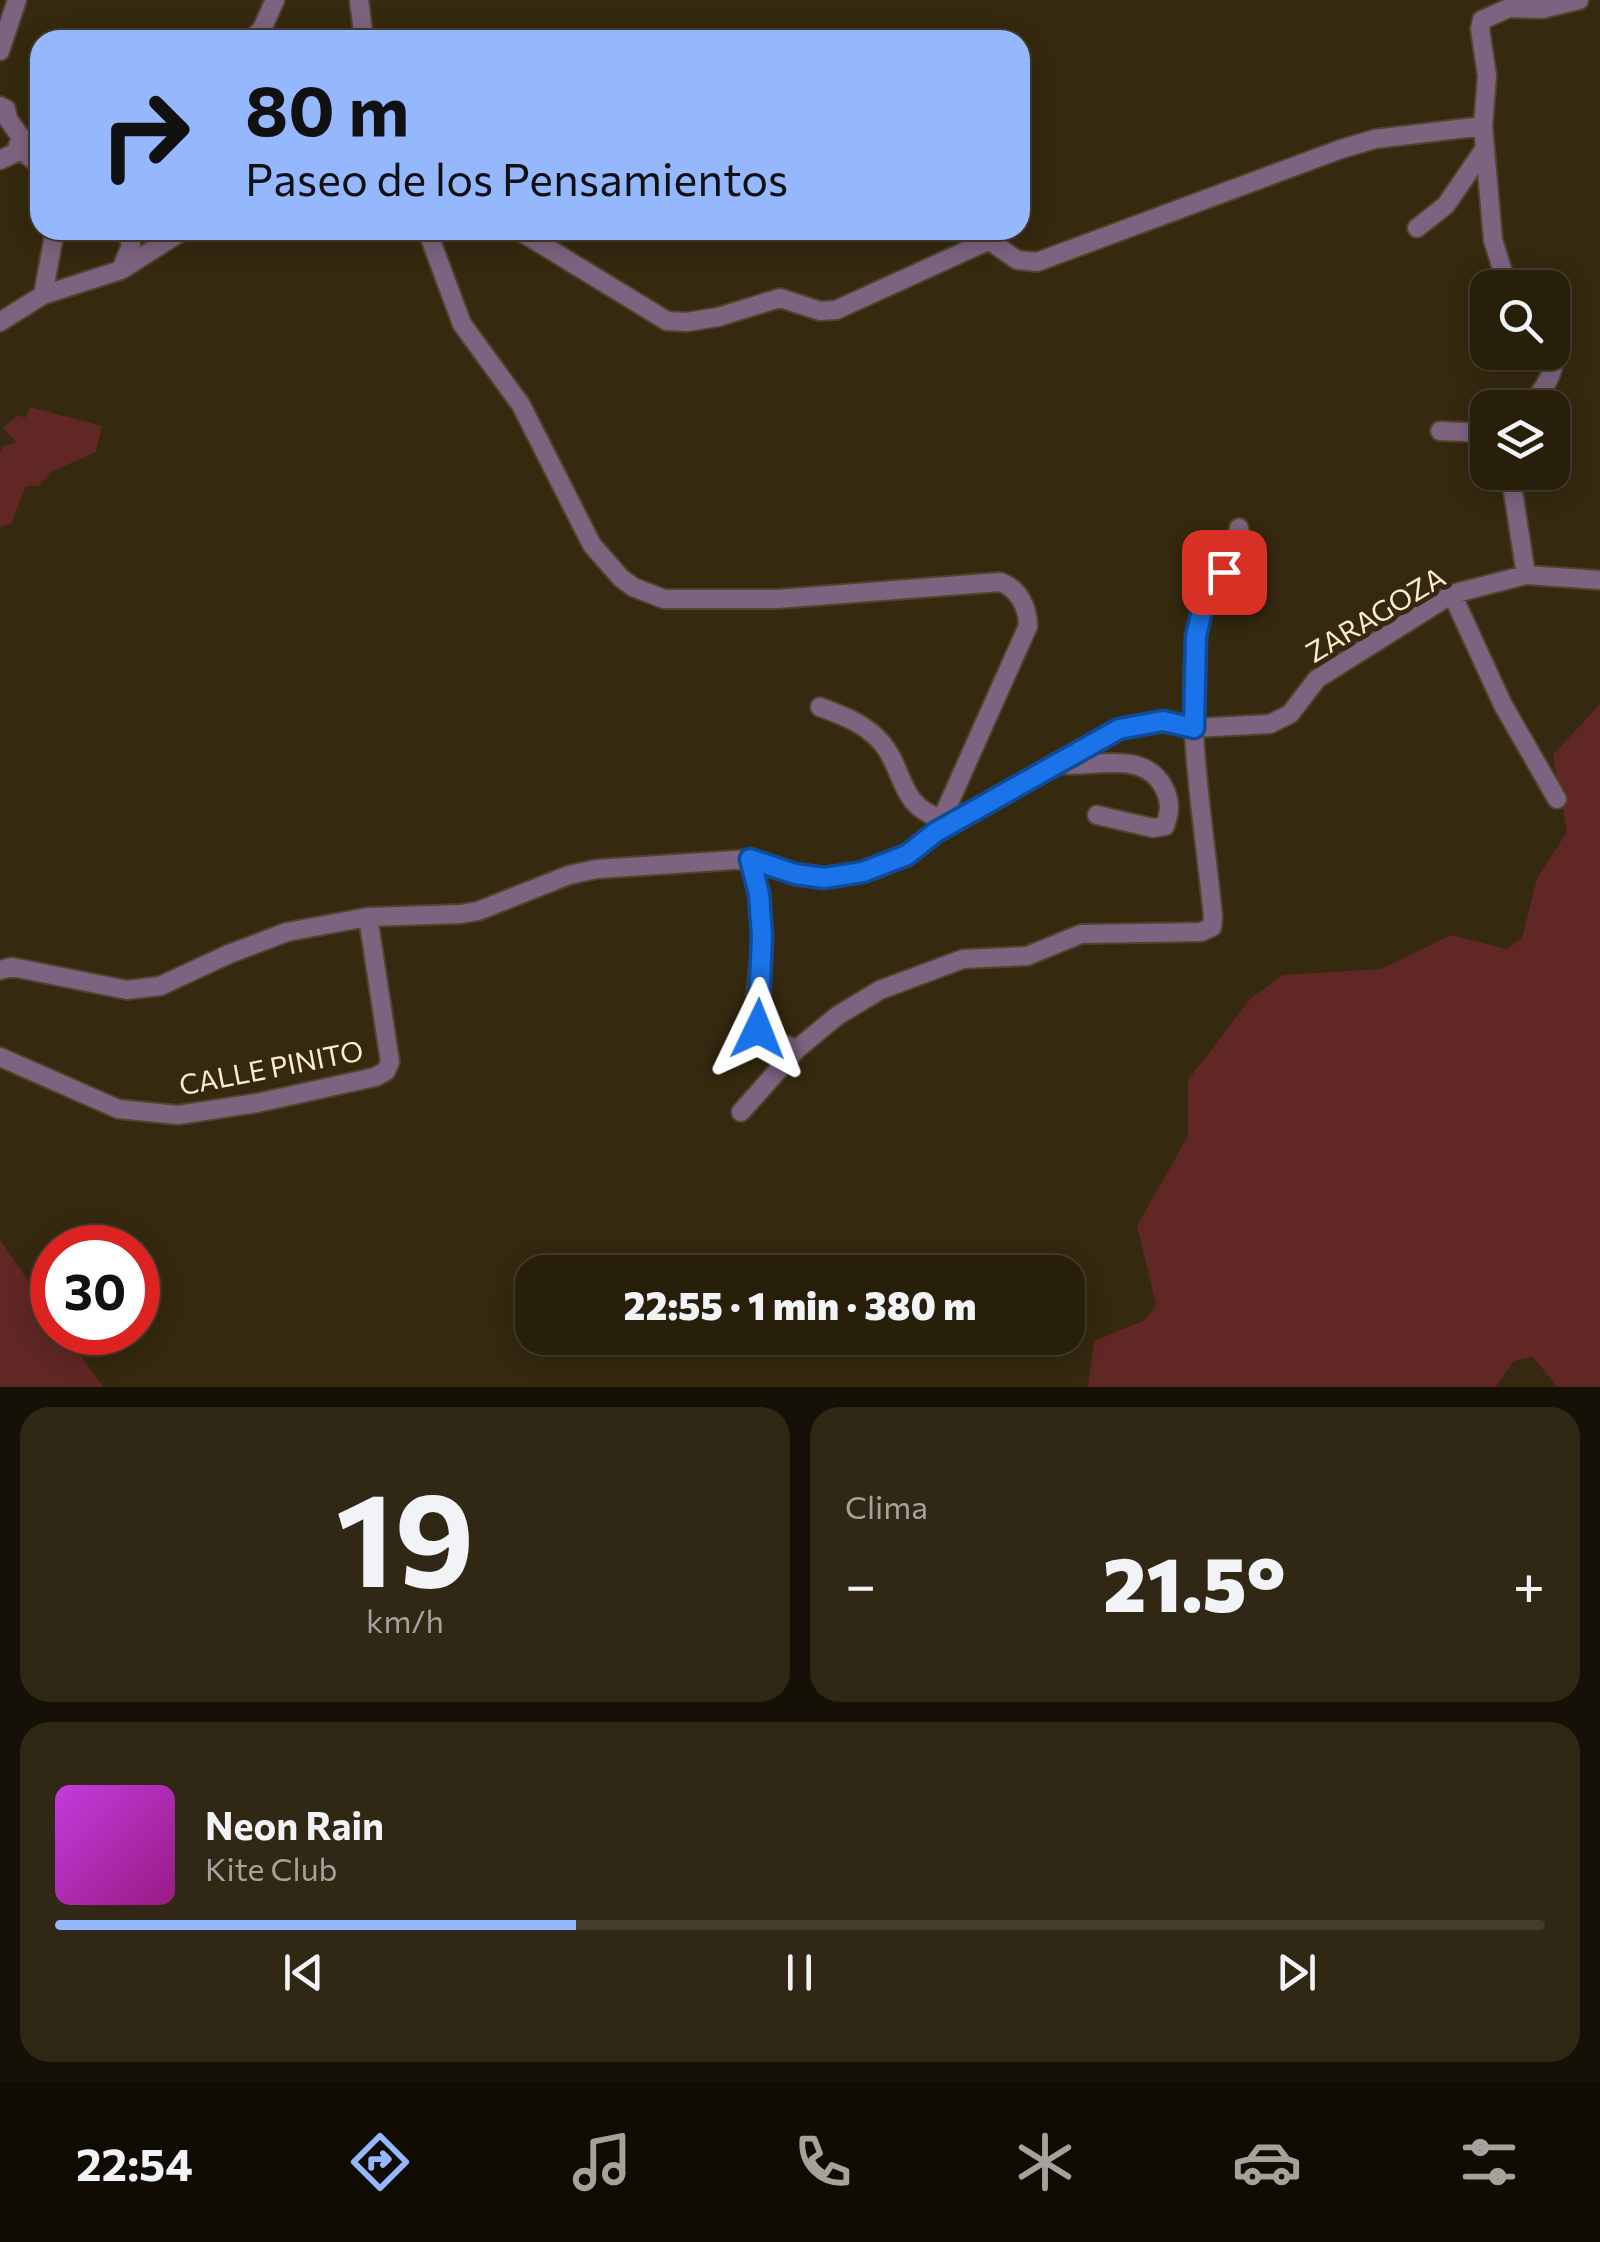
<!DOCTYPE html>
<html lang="es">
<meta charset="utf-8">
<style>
:root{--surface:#281f0b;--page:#302714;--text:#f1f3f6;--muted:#a5a29d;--line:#443d2c;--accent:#94b7fd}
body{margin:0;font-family:Commissioner,sans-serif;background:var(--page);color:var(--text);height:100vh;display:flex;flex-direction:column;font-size:38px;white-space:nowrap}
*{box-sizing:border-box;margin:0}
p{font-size:32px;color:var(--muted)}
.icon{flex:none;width:55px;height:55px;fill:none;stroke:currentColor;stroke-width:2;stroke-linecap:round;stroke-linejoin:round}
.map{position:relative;height:1387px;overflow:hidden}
.sheet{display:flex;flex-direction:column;gap:20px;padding:20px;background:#161106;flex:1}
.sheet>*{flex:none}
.banner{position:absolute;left:30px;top:30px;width:1000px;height:210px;border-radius:30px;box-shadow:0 5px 25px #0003,0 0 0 2px var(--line);background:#94b7fd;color:#111;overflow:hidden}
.controls{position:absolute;left:1470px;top:270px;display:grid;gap:20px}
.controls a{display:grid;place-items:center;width:100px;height:100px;border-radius:20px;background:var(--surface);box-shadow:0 5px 25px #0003,0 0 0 2px var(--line);font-size:50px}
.speed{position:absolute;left:30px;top:1225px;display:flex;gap:20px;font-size:50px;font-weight:700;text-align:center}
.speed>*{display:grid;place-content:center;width:130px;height:130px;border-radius:50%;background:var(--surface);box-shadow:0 5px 25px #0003,0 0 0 2px var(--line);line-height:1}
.speed .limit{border:15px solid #d22;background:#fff;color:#111}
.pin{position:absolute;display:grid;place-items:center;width:85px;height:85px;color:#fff;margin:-42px;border-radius:20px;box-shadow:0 5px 15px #0006}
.me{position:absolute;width:110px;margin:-55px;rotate:2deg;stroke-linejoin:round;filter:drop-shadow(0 0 8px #0008)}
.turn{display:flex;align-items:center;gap:35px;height:210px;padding:0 50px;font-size:45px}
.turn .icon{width:130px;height:130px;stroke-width:2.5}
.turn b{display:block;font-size:70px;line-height:85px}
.big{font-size:75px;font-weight:800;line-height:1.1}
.sheet .widget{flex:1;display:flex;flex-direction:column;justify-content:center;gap:15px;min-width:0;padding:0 35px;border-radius:30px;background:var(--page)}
.sheet .dial{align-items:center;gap:0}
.dial b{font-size:130px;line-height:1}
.song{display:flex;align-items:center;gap:30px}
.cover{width:120px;height:120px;border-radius:15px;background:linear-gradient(135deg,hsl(290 70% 55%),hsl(310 70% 35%))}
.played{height:10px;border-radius:5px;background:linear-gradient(90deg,var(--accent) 35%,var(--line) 35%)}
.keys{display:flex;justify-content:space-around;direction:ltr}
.heat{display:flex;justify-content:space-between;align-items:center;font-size:55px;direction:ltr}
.sheet .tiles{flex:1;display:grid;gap:20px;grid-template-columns:1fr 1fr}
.widget:last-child{grid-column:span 2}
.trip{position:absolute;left:515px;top:1255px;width:570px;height:100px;border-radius:30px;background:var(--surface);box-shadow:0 5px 25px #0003,0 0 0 2px var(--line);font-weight:800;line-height:100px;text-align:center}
.dock{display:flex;height:160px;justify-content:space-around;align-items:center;background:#100c04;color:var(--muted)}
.dock .icon{width:70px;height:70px}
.dock .selected{color:var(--accent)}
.dock b{font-size:45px;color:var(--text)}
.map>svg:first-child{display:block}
.green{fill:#602725}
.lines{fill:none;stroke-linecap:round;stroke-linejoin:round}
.minor-casing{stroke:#51442a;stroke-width:22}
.minor{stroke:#7d637f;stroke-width:18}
.route-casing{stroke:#114b97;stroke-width:25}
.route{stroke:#1a73e8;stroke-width:18}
.labels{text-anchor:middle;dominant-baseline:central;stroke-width:10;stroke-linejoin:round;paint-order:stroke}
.street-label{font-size:28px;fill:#fdedce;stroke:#35290f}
</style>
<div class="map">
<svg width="1600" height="1387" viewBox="0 0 1600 1387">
<rect width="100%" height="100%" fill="#35290f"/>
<!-- green -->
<path class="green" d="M30 407 102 426 96 452 53 471 38 486H26L11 524 0 527V452L2 447 16 442 3 428 18 415 25 418Z
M1600 704V1387H1557L1533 1357 1514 1361 1496 1387H1088L1094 1341 1145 1320 1156 1305 1137 1226 1188 1136V1080L1251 998 1283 975 1381 969 1451 935 1507 949 1522 938 1537 878 1567 832 1553 755Z
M0 1240 52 1315V1332L65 1333 103 1387H0Z"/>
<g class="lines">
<!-- minor casing -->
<g class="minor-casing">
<path id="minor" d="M359 0 364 40
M251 40 262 29 275 0
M0 51 17 0
M0 106 6 109 8 119 23 140 18 145 20 149 40 166
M1483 126 1493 240 1508 288
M0 160 40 141
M1417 228 1446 205 1485 148
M427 230 462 324 521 405 592 545 621 578 633 587 664 599H777L1000 582C1018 588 1028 607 1028 626L936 832
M518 230 667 321 687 322 718 317 780 298 820 311 836 310 981 244 990 241 1017 260 1037 262 1341 149 1375 139 1483 126 1487 76 1480 29 1482 20 1509 8 1542 9 1579 0
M121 270 131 245 126 230
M43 295 55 230
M0 322 43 295 121 270 184 230
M1529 408C1541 391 1559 372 1552 350
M1440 431 1488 433
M1510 472 1526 575
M1452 594 1503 705 1557 799
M820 707C844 716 864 723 881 742 906 771 897 805 942 819
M1056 764C1092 769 1144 748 1164 788 1171 802 1170 812 1165 826L1153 828 1097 815
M750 859C756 885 762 910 762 937 762 968 747 1009 762 1037L797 1049
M0 970 12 967 127 990 160 986 229 954 287 932 368 917 461 914 478 911 569 875 597 869 750 859 795 875 824 878 863 871 907 855 936 832 1119 729 1163 721 1194 728 1270 724 1290 714 1317 679 1452 594 1526 575 1600 580
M0 1057 118 1109 178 1115 257 1103 375 1077 386 1071 390 1062 368 917
M741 1112 797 1049 837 1016 880 990 963 959 1027 956 1081 934 1201 932 1212 927 1213 917C1205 831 1184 718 1197 634 1203 595 1234 568 1239 528"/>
</g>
<!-- minor -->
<use href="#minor" class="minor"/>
</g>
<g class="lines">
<!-- route casing -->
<g class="route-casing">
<path id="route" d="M758 1029 762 936 759 894 750 859 795 874 824 878 863 872 907 855 936 832 1119 729 1163 721 1194 728 1196 636 1204 602 1224 572"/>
</g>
<!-- route -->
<use href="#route" class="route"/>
</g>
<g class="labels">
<!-- street labels -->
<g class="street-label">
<text transform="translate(1375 614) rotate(-31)">ZARAGOZA</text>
<text transform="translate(271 1067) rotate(-11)">CALLE PINITO</text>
</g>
</g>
</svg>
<div class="controls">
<a><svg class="icon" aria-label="search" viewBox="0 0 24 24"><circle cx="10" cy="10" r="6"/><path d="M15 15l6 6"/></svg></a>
<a><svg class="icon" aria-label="layers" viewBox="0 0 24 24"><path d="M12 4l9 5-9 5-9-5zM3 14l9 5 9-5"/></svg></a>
</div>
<div class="speed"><div class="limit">30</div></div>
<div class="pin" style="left:1224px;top:572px;background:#d93025"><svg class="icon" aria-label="arrive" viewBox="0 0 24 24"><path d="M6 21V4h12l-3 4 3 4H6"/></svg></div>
<svg class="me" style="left:758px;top:1029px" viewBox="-20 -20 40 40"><path d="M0-17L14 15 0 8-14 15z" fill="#1a73e8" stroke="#fff" stroke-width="4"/></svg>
<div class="trip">22:55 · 1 min · 380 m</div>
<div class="banner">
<div class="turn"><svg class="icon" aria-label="right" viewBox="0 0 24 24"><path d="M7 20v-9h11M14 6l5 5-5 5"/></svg><div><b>80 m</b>Paseo de los Pensamientos</div></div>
</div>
</div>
<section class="sheet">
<div class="tiles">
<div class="widget dial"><b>19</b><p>km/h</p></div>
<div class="widget"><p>Clima</p>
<div class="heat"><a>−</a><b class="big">21.5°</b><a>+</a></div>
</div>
<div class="widget">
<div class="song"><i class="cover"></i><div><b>Neon Rain</b><p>Kite Club</p></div></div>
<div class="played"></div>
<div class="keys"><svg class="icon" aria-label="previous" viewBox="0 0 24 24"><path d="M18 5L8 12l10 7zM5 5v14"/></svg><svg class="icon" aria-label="pause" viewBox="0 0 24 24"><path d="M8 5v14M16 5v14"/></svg><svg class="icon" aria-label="next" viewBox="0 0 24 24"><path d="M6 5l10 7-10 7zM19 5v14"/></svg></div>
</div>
</div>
</section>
<nav class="dock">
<b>22:54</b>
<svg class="icon selected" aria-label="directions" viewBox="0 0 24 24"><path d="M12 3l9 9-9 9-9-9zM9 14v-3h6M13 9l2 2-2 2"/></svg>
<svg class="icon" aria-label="music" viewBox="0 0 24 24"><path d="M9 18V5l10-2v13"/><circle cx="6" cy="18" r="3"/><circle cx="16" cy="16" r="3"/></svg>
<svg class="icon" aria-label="phone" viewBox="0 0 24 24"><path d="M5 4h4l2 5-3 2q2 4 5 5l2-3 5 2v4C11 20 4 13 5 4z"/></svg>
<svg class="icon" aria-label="climate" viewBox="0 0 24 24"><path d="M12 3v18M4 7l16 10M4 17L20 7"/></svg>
<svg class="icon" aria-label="car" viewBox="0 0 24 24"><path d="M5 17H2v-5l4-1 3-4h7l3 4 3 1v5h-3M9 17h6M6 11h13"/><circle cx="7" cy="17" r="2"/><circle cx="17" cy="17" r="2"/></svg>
<svg class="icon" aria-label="filters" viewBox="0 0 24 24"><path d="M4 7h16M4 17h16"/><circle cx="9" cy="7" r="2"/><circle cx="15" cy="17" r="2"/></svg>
</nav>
